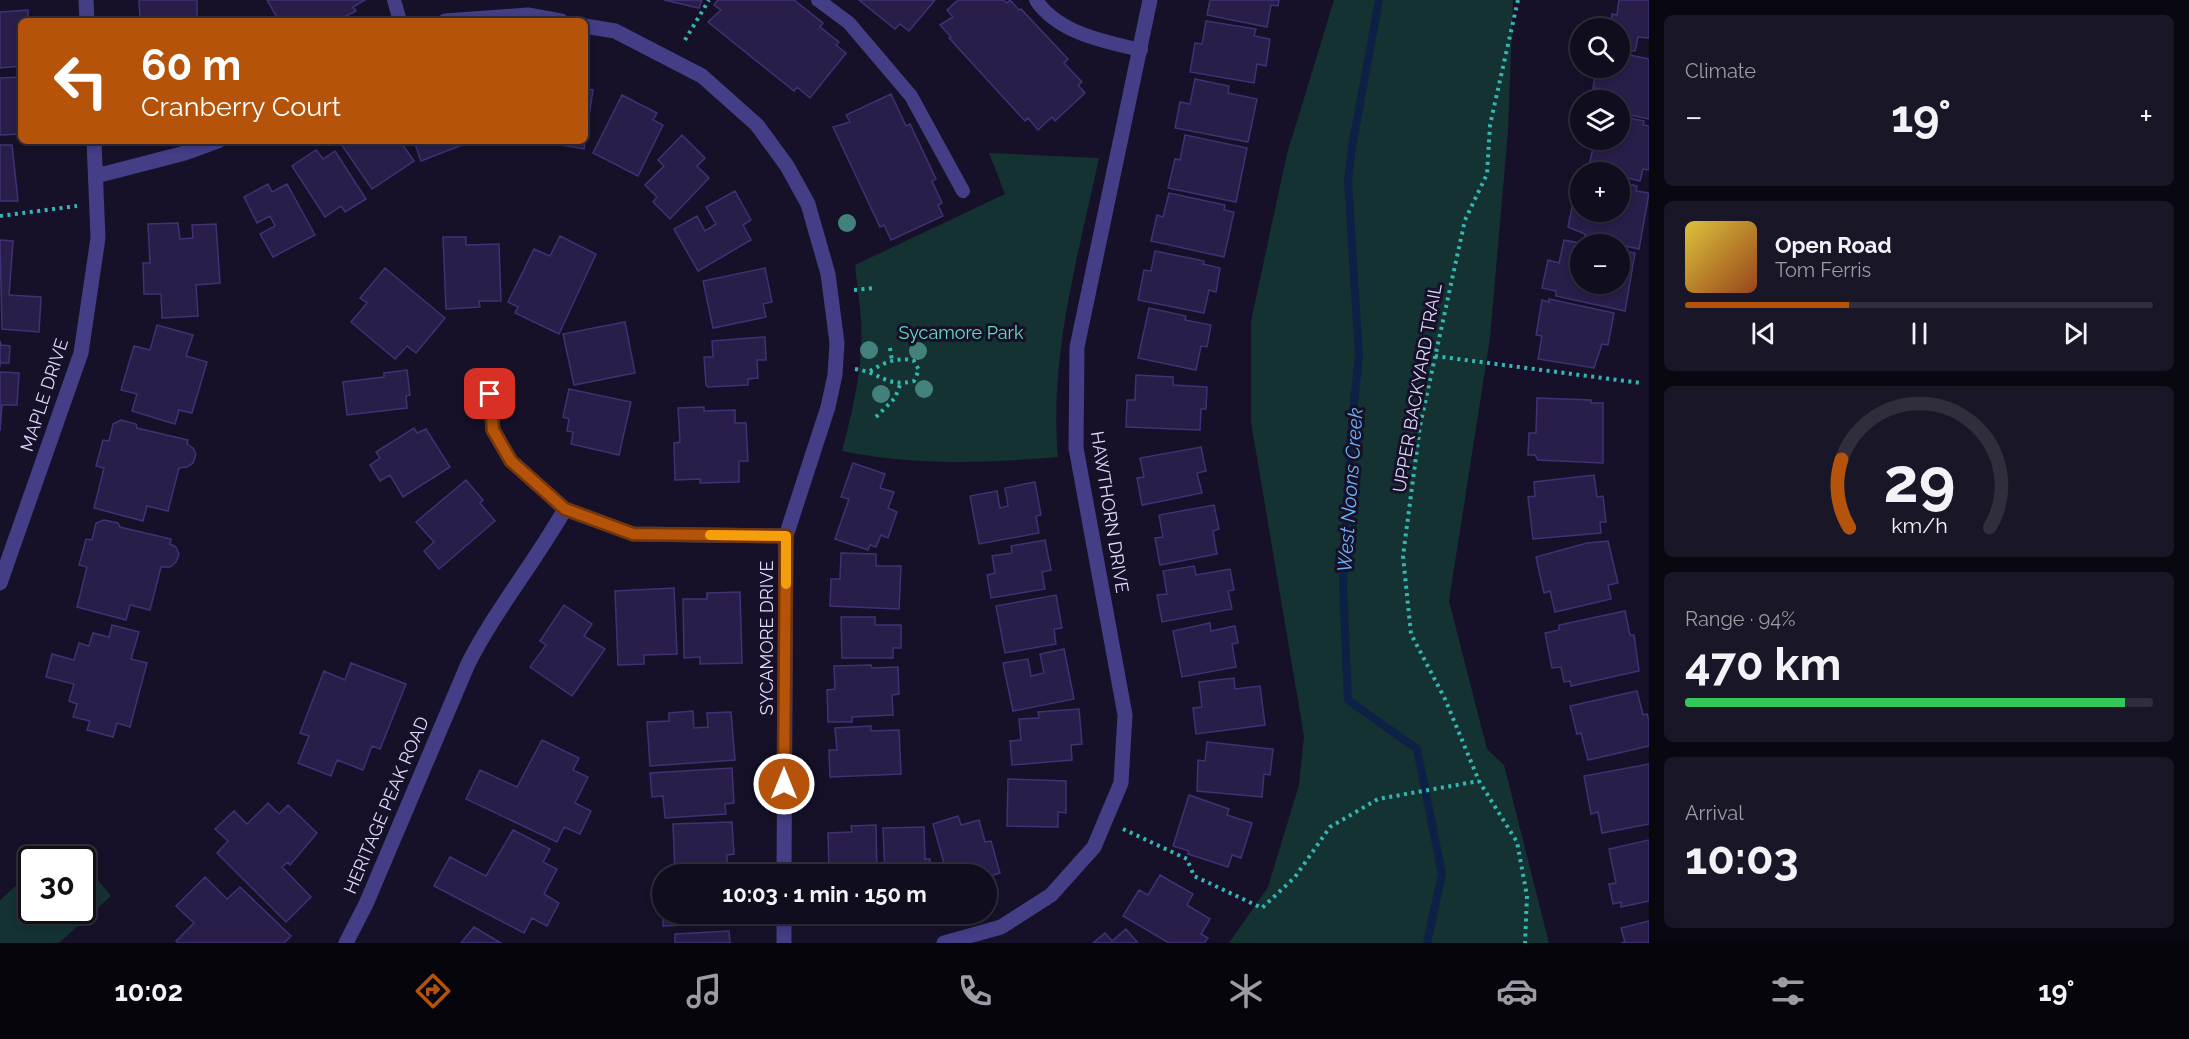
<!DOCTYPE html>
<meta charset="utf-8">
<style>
:root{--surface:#100d1e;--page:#191627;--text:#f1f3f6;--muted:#9c9ca4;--line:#302d3c;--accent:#b45309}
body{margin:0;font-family:Raleway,sans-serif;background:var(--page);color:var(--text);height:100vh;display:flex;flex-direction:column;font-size:22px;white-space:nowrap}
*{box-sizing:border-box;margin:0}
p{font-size:20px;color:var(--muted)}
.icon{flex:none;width:33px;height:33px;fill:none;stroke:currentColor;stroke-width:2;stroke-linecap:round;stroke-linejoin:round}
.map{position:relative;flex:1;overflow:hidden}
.details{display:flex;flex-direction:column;gap:15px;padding:15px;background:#090710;width:540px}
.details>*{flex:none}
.banner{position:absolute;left:18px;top:18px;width:570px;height:126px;border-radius:9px;box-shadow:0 3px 9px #0003,0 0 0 2px var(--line);background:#b45309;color:#fff;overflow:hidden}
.buttons{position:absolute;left:1570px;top:18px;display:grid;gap:12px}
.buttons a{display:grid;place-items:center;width:60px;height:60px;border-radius:50%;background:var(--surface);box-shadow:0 3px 9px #0003,0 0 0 2px var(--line);font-size:30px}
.speed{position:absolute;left:18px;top:846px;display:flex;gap:12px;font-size:30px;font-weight:700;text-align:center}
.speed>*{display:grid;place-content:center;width:78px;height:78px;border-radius:50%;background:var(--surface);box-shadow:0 3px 9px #0003,0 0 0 2px var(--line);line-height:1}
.speed .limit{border:3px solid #111;border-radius:9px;background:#fff;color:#111}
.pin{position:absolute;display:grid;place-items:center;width:51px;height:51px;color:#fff;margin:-26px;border-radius:12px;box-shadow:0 3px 9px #0006}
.me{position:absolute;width:66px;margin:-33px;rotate:0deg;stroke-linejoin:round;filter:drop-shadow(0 0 4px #0008)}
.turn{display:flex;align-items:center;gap:21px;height:126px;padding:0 24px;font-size:27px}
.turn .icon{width:78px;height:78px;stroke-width:2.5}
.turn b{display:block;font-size:42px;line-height:51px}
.big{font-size:45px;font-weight:700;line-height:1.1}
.details .tile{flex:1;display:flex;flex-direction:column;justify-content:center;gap:9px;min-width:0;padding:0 21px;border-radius:9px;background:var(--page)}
.details .dial{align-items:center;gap:0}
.dial svg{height:156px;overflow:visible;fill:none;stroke:var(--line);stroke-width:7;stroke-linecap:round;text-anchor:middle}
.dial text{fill:var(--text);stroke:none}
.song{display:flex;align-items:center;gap:18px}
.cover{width:72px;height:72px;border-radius:9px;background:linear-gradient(135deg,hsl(50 70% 55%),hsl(20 70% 35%))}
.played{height:6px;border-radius:3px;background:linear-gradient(90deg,var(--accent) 35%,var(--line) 35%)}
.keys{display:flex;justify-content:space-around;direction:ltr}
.heat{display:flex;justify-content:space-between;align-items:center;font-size:33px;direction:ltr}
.charge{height:9px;border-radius:4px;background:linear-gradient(90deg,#34c759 94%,var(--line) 0)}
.trip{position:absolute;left:652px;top:864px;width:345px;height:60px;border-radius:30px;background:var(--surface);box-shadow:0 3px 9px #0003,0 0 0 2px var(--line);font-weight:700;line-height:60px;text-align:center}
.tabs{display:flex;height:96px;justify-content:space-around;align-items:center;background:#06050c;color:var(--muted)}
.tabs .icon{width:42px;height:42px}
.tabs .current{color:var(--accent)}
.tabs b{font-size:27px;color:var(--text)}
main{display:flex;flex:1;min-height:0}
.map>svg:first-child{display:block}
.green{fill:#143232}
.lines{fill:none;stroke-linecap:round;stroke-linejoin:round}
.stream{stroke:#0d2046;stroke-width:8}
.building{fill:#281e49;stroke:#413174;stroke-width:1.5}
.path{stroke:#35b6b3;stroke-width:4;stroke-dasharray:3 4.5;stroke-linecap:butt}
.lane{stroke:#433e85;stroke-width:14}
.street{stroke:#433e85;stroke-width:15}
.tree{fill:#43817d}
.route-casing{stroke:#753606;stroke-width:15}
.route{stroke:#b45309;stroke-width:10}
.slow{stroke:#f59e0b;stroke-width:10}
.labels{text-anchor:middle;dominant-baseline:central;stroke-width:6;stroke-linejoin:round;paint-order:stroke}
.park-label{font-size:18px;fill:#68dcc3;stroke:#161128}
.street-label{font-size:18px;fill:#dfdafe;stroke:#161128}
.water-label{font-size:20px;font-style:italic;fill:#6cb3f9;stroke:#161128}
</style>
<main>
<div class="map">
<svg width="1649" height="943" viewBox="0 0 1649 943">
<rect width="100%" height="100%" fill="#161128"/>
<!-- green -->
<path class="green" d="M1334 0H1513L1508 131 1490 338 1449 601 1487 749 1504 765 1549 943H1229L1268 887 1299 785 1304 736 1251 422V321L1287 154Z
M989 153 1099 158C1078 257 1049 355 1058 457 986 463 914 466 842 451 853 409 864 365 861 321 860 303 857 284 855 265L1005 194Z
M83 862 111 896 59 943H0V900L31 872 32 910H82Z"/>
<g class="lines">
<!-- stream -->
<path class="stream" d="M1379 0 1352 147 1348 181 1359 356 1351 432 1343 585 1348 700 1417 749 1442 874 1427 943"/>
</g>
<!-- building -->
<path class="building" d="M139 0H197V20L209 21H140Z
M267 0H365L353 7 356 11 336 21H279Z
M664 0H702L699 8Z
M718 0H794L823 23 820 27 839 42 836 45 846 53 810 98 797 87 794 91 708 22 721 10 714 5Z
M859 0H935L909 31 900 24 895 29Z
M958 0H1003L1007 3 1010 0 1019 10 1021 9 1068 59 1064 63 1082 82 1078 85 1085 93 1055 121 1052 117 1038 130 1028 118 1025 121 949 38 951 37 940 25 953 17 947 10Z
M1210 0H1279L1278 6 1271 5 1267 27 1207 15Z
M1619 0H1649V38L1638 37 1635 51 1620 50V28H1610L1612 14 1617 15Z
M28 10V21H21V66L0 68V12Z
M1206 21 1256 29 1254 36 1270 39 1266 66 1257 64 1254 83 1190 72 1195 43 1202 44Z
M1620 53 1649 59V119L1620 113V100H1598L1600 89 1593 88 1595 76 1582 73 1583 68H1620Z
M21 77V134L0 135V78Z
M1195 79 1229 86 1228 93 1257 99 1248 142 1175 128 1180 102 1190 104Z
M585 89 593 90 584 149 537 141H585Z
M891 94 906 126 910 124 936 179 932 181 942 203 938 205 943 216 891 240 884 225 880 227 833 127 850 122 846 115Z
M622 95 657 113 653 120 663 125 638 176 593 153Z
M1620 116 1644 121 1643 125 1649 126V170L1643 169 1640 181 1620 176V172L1588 169 1595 140H1620Z
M682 135 705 158 697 166 709 178 670 219 653 202 657 197 645 185 664 166 658 160Z
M1185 135 1247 148 1236 202 1168 188 1175 159 1180 160Z
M339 141H400L414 161 372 189Z
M414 141H466L467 143 421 161Z
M0 145H12L18 201H0Z
M316 150 323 159 335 151 366 199 345 212 341 206 325 217 292 166Z
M1620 182 1637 186 1636 191 1649 193 1639 249 1585 237V234L1568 227 1572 207 1579 208 1581 200V212H1620Z
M268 184 272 192 287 184 315 235 273 257 260 234 275 226 270 216 257 223 244 197Z
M735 191 751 220 743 225 751 240 698 271 674 229 697 216 705 231 716 224 706 207Z
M1169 193 1225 205 1224 210 1234 212 1224 257 1151 241 1157 215 1163 217Z
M178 223 180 239 193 238 192 225 216 224 220 283 196 285 198 316 162 318 161 294H144L143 263H150L148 224Z
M560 236 596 254 559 334 515 313 518 307 508 302 534 249 550 256Z
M443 237H466V245L499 244 501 301H479L480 307 446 309Z
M0 240 13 241 9 295 41 297 39 332 2 329Z
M1564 240 1585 244H1581V284H1620V250L1635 253 1625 311 1556 296V291L1542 288 1548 260 1559 263Z
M1155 251 1204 261 1203 264 1220 268 1216 292 1209 290 1204 313 1138 300 1144 270 1151 271Z
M385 268 445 318 416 353 407 346 395 359 351 322 367 303 360 298Z
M765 268 772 302 763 304 766 317 713 328 703 281Z
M1549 299 1614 313 1608 345 1602 344 1594 368 1538 359 1542 336 1536 335 1542 300 1549 302Z
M1149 308 1186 316 1185 320 1211 325 1207 347 1201 346 1196 370 1138 358Z
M625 322 635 373 574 385 563 334Z
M157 325 193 335 186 356 207 362 192 413 179 410 175 424 132 411 137 394 121 390 134 346 150 350Z
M765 337 766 360H757L758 378 748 379V385L708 387 706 385 704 357H713L712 341Z
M0 341 1 345 10 346 9 363H0V367Z
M407 370 410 395 406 396 407 408 347 415 343 382 384 377V373Z
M0 372 19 373 17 405H2L0 431Z
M1136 375 1173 377V385L1207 387 1206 409H1201L1200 430 1126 427 1127 400H1135Z
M569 389 631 402 619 455 571 444 573 432 567 431 569 419 563 417Z
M1537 398 1591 400V403H1603V463L1538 460 1535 455H1528L1529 433H1536Z
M704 407V411L735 410V423H746L748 461H739V482L700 483V479L675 480 674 443 680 442 678 408Z
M121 420 136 424 137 428 188 440 187 444 193 448 196 454 193 463 187 467 179 468 168 511 147 506 143 521 94 508 104 468 96 466 103 440 109 441 113 424Z
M414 428 417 433 426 429 450 467 403 497 390 475 380 481 370 465 380 458 376 452Z
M1201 447 1206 471 1197 473 1202 493 1142 505 1137 478 1144 477 1140 458Z
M853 463 885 474 880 488 894 492 888 508 897 512 888 538 881 535 876 547 870 545 868 550 835 539 849 499 841 497Z
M1594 475 1597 497 1603 496 1606 522H1600L1601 533 1533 539 1528 497 1535 496 1534 482Z
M466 480 483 500 480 503 495 521 439 569 424 551 434 542 416 522Z
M1035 482 1041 515 1036 516 1039 533 979 544 970 496 997 491 1000 508 1008 506 1005 488Z
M1214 505 1219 529 1213 531 1217 554 1160 565 1155 538 1163 537 1159 515Z
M104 520 118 523 120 527 171 539 170 544 176 547 179 554 176 562 170 567H161L150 610 130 605 126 620 77 607 87 567 79 565 86 539 92 540 96 523Z
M1045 540 1051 570 1042 572 1045 589 991 598 987 575 995 573 992 556 1012 553 1011 546Z
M1608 541 1618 583 1608 585 1611 599 1555 612 1550 591 1544 593 1536 557 1587 543Z
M841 553 876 554V566H901L899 609 830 606 831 579H840Z
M1194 566 1196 575 1230 569 1234 590 1228 591 1232 609 1162 622 1157 595 1167 594 1163 571Z
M674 588 677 654 644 655V664L618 665 615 591Z
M740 592 742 663 700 664V657L684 658 683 599H707V593Z
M1056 595 1062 628 1054 629 1056 644 1005 653 996 606Z
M564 605 592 624 584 636 605 649 572 696 530 667 546 645 540 641Z
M1625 611 1630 635H1634L1639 671 1571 686 1570 681 1564 682 1561 667 1552 668 1545 633 1559 630V625Z
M841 617H875V625H901V648H893V658H842Z
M1210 623 1211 631 1235 626 1238 643 1232 644 1236 667 1182 677 1173 631Z
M112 625 139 632 131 659 147 663 130 727 117 723 113 737 87 730 90 721 73 717 77 704 69 701 74 684 46 677 52 654 74 660 79 643 89 646 93 633 109 637Z
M1064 649 1074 699 1013 711 1003 663 1028 659 1031 676 1044 673 1040 654Z
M351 663 406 684 380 749 372 746 363 770 337 760 331 776 298 763 309 736 300 733 324 671 345 680Z
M871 665 872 668 898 667 899 694 892 695 893 715 852 717V722H828L827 690 835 689 834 666Z
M1234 678 1235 689 1260 686 1265 725 1196 734 1193 708 1202 707 1199 682Z
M1637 691 1643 715 1647 714 1649 721V746L1588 760 1581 733 1577 734 1570 706Z
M1079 709 1082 744 1071 745 1072 760 1012 765 1010 741 1021 740 1019 719 1039 718 1038 712Z
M693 711 694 728 708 727 707 713 731 712 735 760 650 766 647 722 669 721V713Z
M871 726V731L899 730 901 774 830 777 829 750H837L835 728Z
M542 740 579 758 573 770 588 777 575 803 591 811 580 834 564 827 557 842 466 799 480 770 517 787Z
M1207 742 1273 749 1270 775 1264 774 1262 797 1197 791 1198 760 1205 761Z
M1649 764V824L1602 833 1598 812 1591 814 1584 776Z
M732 768 734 803 725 804 726 814 665 818 663 796 652 797 650 773Z
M1008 779 1066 781V813L1058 812V827L1007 826Z
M1189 795 1229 809 1227 815 1252 823 1241 858 1232 855 1228 867 1188 854 1189 851 1173 846Z
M268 803 279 814 288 805 317 833 290 865 288 862 282 867 311 897 286 922 217 853 228 841 215 829 234 811 247 824Z
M958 816 961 825 979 820 985 842 991 841 1000 873 987 877V874H947L933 824Z
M732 822 734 854 727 855V870L675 872 673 824Z
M876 825 877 874H834V866H829L828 833 852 832 851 826Z
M924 827 925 859H930L931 874H885L883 828Z
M513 830 550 849 543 862 557 869 544 894 559 903 547 926 532 918 524 933 434 886 450 857 486 876Z
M1649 840V901L1621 907V902L1613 904 1609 884 1616 883 1609 849Z
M1160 875 1193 894 1187 905 1210 919 1201 934 1208 938 1204 943H1169L1123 916 1139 890 1148 895Z
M205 877 227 899 240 887 291 936 284 943H178L176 941 194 923 176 906Z
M663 903V914H725L726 923 663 926Z
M1649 921V943H1621L1625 942 1621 928Z
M474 927 501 943H461Z
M1126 929 1138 943H1093L1105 933 1112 941Z
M729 931 730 943H675V934Z"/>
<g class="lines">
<!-- path -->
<path class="path" d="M1518 0 1490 125 1487 174 1465 220 1420 426 1403 556 1411 634 1445 699 1479 781 1517 842 1527 896 1525 943
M685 40 709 0
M0 216 77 206
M854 290 874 288
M890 348 892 361
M1435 356 1641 383
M855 369C880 372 886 388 914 381L919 370 914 361C899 356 883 363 870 371
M876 417 895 398 900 385
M1123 829 1187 859 1194 876 1262 908 1295 877 1330 827 1378 799 1479 781"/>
<!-- lane -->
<path class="lane" d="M394 0 400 21
M818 0 849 23 911 96 963 191
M1036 0C1058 33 1105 42 1141 50"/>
<!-- street -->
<path class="street" d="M86 0 87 21
M445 21 528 15 561 21
M585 26 615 31 702 76 757 125 787 166 808 204 828 274 837 343 835 375 828 407 786 536 784 874
M96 176 185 153 218 141
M489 376 493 430 511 461 565 509 633 534 786 536
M0 583 81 353 98 238 94 141
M346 943 366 904 468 664C496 609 535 562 565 509
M784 943V914
M944 943 1001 927 1051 895 1094 847 1121 783 1125 715 1076 448 1077 347 1150 0"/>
</g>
<!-- trees -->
<g class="tree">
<circle cx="847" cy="223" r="9"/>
<circle cx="869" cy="350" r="9"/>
<circle cx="918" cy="351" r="9"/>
<circle cx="924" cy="389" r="9"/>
<circle cx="881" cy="394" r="9"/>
</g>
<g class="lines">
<!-- route casing -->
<g class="route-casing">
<path id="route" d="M490 394 493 430 511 461 565 509 633 534 786 536 784 784"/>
</g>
<!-- route -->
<use href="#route" class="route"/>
<!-- slow -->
<path class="slow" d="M710 535 786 536V584"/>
</g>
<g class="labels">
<!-- park labels -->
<g class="park-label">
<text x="961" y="332">Sycamore Park</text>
</g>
<!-- street labels -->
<g class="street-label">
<text transform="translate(1417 388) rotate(-80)">UPPER BACKYARD TRAIL</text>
<text transform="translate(44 395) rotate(-72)">MAPLE DRIVE</text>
<text transform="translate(1110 512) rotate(81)">HAWTHORN DRIVE</text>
<text transform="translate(766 638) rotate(-90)">SYCAMORE DRIVE</text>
<text transform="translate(386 805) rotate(-67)">HERITAGE PEAK ROAD</text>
</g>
<!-- water labels -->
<g class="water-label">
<text transform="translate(1350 490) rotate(-86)">West Noons Creek</text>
</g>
</g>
</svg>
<div class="buttons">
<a><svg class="icon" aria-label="search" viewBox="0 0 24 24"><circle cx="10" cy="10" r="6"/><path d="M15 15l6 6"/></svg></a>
<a><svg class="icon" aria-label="layers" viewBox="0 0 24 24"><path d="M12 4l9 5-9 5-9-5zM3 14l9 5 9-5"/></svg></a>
<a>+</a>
<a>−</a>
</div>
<div class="speed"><div class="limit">30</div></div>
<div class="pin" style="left:490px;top:394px;background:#d93025"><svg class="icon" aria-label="arrive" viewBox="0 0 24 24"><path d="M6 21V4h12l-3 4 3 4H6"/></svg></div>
<svg class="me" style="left:784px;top:784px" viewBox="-20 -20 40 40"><circle r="17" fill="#b45309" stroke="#fff" stroke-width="3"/><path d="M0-11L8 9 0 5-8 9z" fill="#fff"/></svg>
<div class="trip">10:03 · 1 min · 150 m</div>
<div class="banner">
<div class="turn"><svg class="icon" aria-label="left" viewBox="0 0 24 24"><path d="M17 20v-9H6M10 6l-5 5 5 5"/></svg><div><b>60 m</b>Cranberry Court</div></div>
</div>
</div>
<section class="details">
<div class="tile"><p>Climate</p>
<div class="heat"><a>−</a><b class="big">19°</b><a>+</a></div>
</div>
<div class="tile">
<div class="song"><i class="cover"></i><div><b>Open Road</b><p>Tom Ferris</p></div></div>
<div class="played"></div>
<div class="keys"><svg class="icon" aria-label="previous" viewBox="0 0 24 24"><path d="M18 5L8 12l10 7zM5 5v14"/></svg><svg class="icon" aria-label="pause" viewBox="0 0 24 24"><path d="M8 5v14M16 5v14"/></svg><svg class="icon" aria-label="next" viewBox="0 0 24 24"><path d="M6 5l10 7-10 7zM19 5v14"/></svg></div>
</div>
<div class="tile dial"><svg viewBox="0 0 100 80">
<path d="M14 69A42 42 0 1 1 86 69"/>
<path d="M14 69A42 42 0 0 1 10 34" stroke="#b45309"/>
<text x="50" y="56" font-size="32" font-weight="700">29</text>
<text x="50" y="72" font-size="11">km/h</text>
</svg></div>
<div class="tile"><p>Range · 94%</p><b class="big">470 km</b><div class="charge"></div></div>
<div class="tile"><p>Arrival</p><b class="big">10:03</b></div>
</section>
</main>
<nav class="tabs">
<b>10:02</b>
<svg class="icon current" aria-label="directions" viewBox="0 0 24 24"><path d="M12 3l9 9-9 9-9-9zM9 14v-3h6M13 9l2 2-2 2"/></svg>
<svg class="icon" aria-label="music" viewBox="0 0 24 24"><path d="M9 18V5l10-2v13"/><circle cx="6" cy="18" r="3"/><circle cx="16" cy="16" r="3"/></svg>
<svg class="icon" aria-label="phone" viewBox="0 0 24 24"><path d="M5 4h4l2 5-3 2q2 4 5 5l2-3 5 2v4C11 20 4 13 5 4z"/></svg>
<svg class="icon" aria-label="climate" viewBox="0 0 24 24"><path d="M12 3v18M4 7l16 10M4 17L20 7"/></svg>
<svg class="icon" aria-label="car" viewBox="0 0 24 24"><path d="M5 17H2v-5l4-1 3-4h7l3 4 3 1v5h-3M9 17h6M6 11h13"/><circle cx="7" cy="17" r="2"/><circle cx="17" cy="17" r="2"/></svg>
<svg class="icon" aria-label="filters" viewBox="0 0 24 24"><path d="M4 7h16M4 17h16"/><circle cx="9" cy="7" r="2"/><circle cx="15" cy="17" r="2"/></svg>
<b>19°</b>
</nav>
